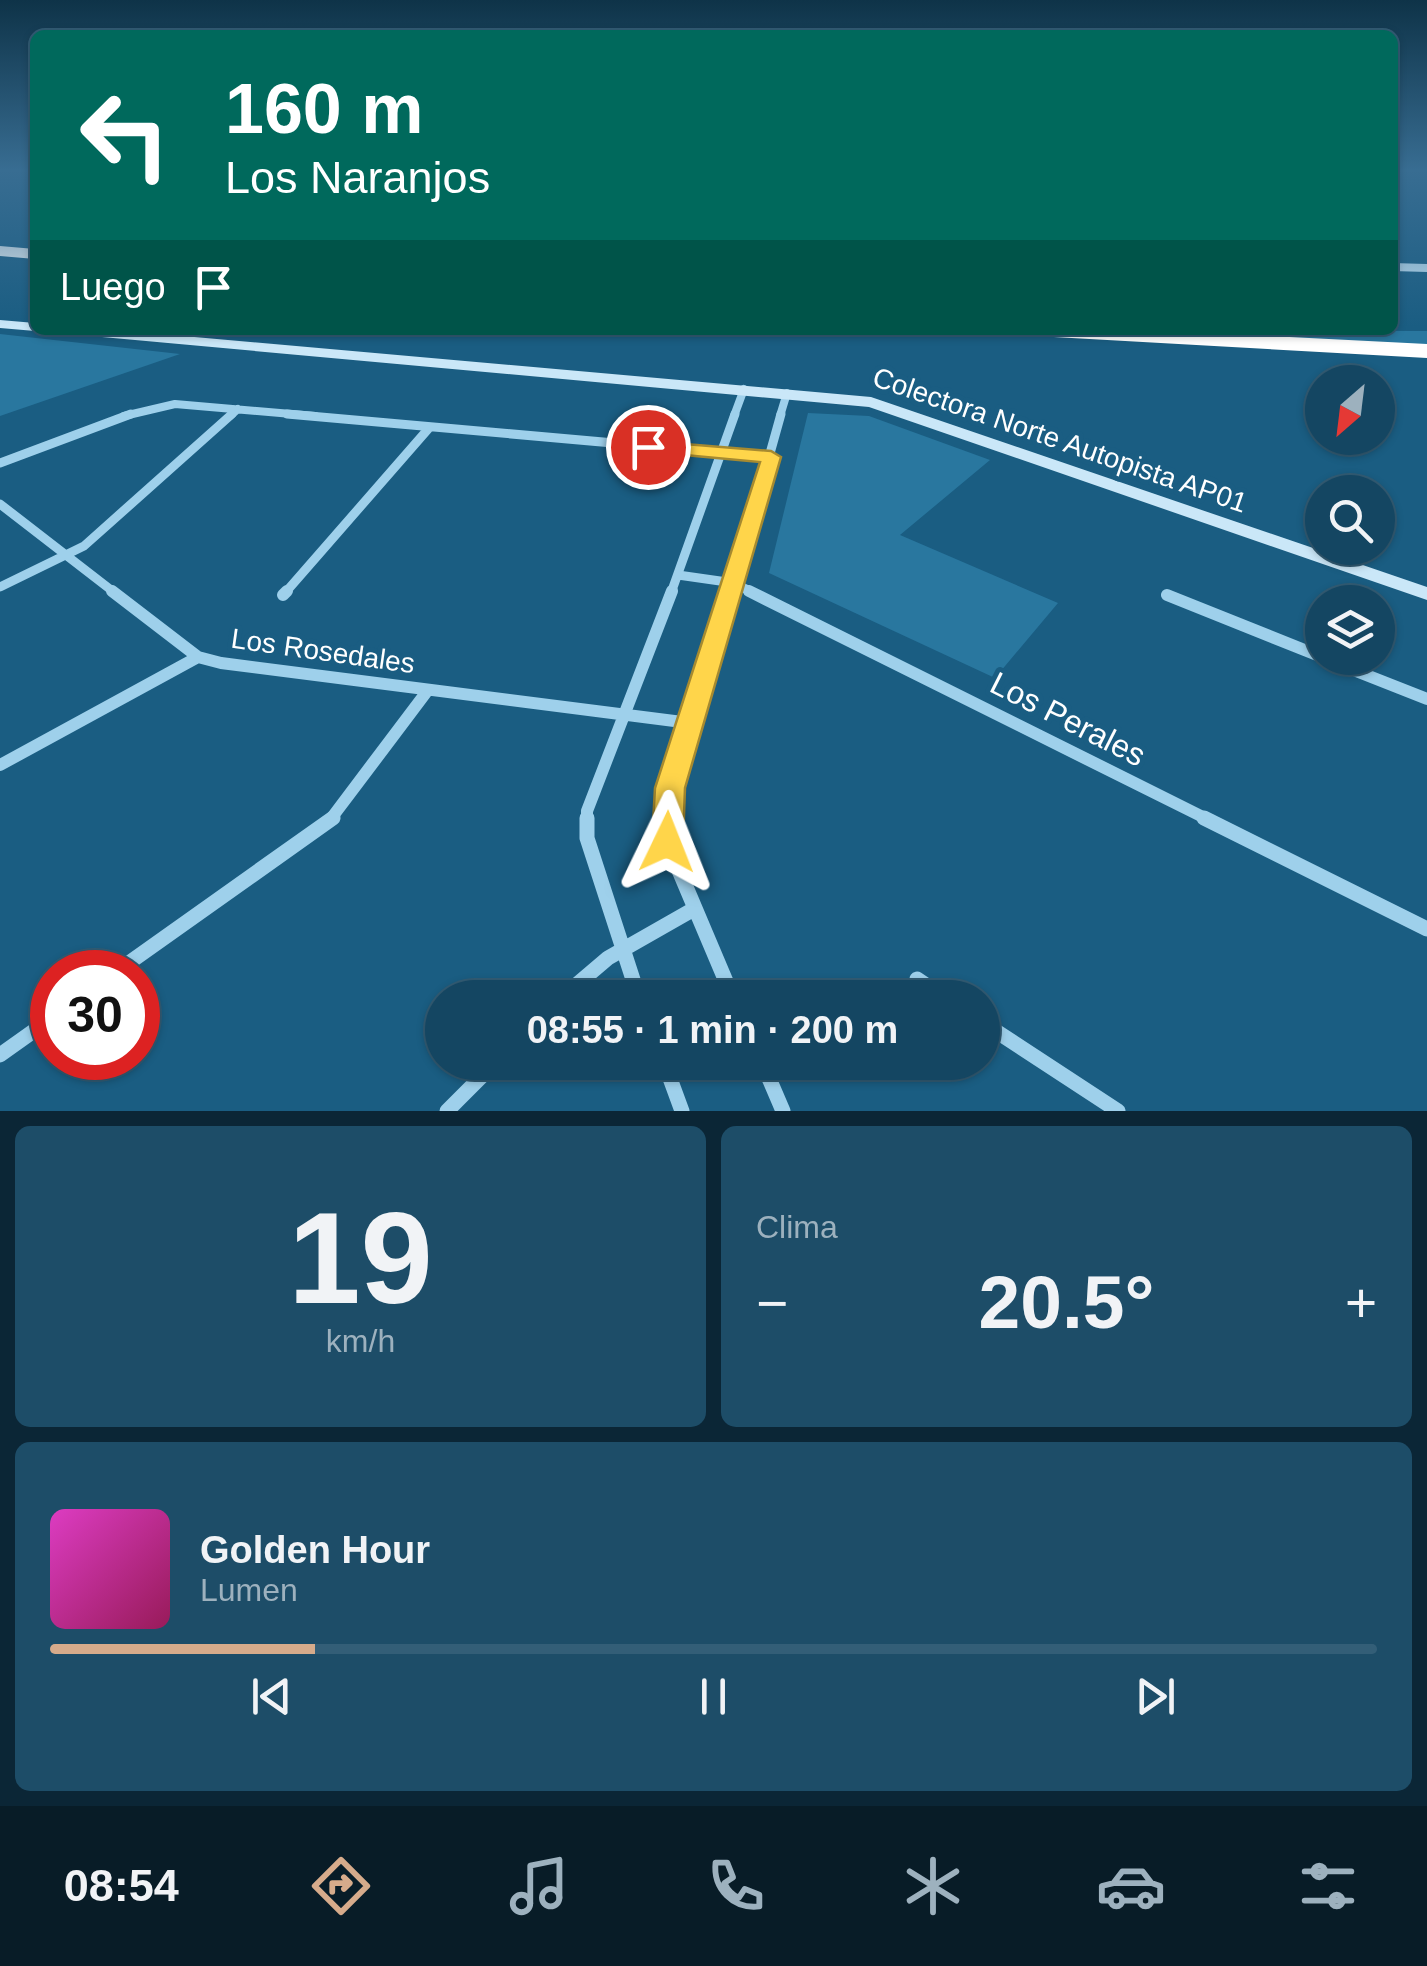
<!DOCTYPE html>
<html lang="es">
<meta charset="utf-8">
<style>
:root{--surface:#144662;--page:#1d4d68;--text:#f1f3f6;--muted:#9db1be;--line:#335e77;--accent:#d6ab8b}
body{margin:0;font-family:Arial,sans-serif;background:var(--page);color:var(--text);height:100vh;display:flex;flex-direction:column;font-size:38px;white-space:nowrap}
*{box-sizing:border-box;margin:0}
p{font-size:32px;color:var(--muted)}
.icon{flex:none;width:55px;height:55px;fill:none;stroke:currentColor;stroke-width:2;stroke-linecap:round;stroke-linejoin:round}
.map{position:relative;height:1111px;overflow:hidden}
.panel{display:flex;flex-direction:column;gap:15px;padding:15px;background:#0b2636;flex:1}
.panel>*{flex:none}
.guide{position:absolute;left:30px;top:30px;width:1368px;height:305px;border-radius:15px;box-shadow:0 2px 8px #0004,0 0 0 2px var(--line);background:#00695c;color:#fff;overflow:hidden}
.needle{width:65px;rotate:208deg}
.tools{position:absolute;left:1305px;top:365px;display:grid;gap:20px}
.tools a{display:grid;place-items:center;width:90px;height:90px;border-radius:50%;background:var(--surface);box-shadow:0 2px 8px #0004,0 0 0 2px var(--line);font-size:50px}
.speed{position:absolute;left:30px;top:950px;display:flex;gap:20px;font-size:50px;font-weight:700;text-align:center}
.speed>*{display:grid;place-content:center;width:130px;height:130px;border-radius:50%;background:var(--surface);box-shadow:0 2px 8px #0004,0 0 0 2px var(--line);line-height:1}
.speed .limit{border:15px solid #d22;background:#fff;color:#111}
.pin{position:absolute;display:grid;place-items:center;width:85px;height:85px;color:#fff;margin:-42px;border:5px solid #fff;border-radius:50%;box-shadow:0 2px 10px #0007}
.me{position:absolute;width:110px;margin:-55px;rotate:2deg;stroke-linejoin:round;filter:drop-shadow(0 0 8px #0008)}
.turn{display:flex;align-items:center;gap:35px;height:210px;padding:0 30px;font-size:45px}
.turn .icon{width:130px;height:130px;stroke-width:2.5}
.turn b{display:block;font-size:70px;line-height:85px}
.then{display:flex;align-items:center;height:95px;padding:0 30px;background:#0003;gap:20px;font-size:38px}
.big{font-size:75px;font-weight:700;line-height:1.1}
.panel .card{flex:1;display:flex;flex-direction:column;justify-content:center;gap:15px;min-width:0;padding:0 35px;border-radius:15px;background:var(--page)}
.panel .dial{align-items:center;gap:0}
.dial b{font-size:130px;line-height:1}
.song{display:flex;align-items:center;gap:30px}
.cover{width:120px;height:120px;border-radius:15px;background:linear-gradient(135deg,hsl(310 70% 55%),hsl(330 70% 35%))}
.played{height:10px;border-radius:5px;background:linear-gradient(90deg,var(--accent) 20%,var(--line) 20%)}
.keys{display:flex;justify-content:space-around;direction:ltr}
.heat{display:flex;justify-content:space-between;align-items:center;font-size:55px;direction:ltr}
.panel .tiles{flex:1;display:grid;gap:15px;grid-template-columns:1fr 1fr}
.card:last-child{grid-column:span 2}
.trip{position:absolute;left:425px;top:980px;width:575px;height:100px;border-radius:50px;background:var(--surface);box-shadow:0 2px 8px #0004,0 0 0 2px var(--line);font-weight:700;line-height:100px;text-align:center}
.tabs{display:flex;height:160px;justify-content:space-around;align-items:center;background:#081c27;color:var(--muted)}
.tabs .icon{width:70px;height:70px}
.tabs .on{color:var(--accent)}
.tabs b{font-size:45px;color:var(--text)}
.map>svg:first-child{display:block}
.green{fill:#29779f}
.lines{fill:none;stroke-linecap:round;stroke-linejoin:round}
.minor-far3{stroke:#9ed0eb;stroke-width:8}
.minor-far2{stroke:#9ed0eb;stroke-width:9}
.minor-far1{stroke:#9ed0eb;stroke-width:12}
.minor{stroke:#9ed0eb;stroke-width:15}
.secondary{fill:#cae7f8;fill-rule:evenodd}
.motorway{fill:#fff;fill-rule:evenodd}
.route{fill:#ffd54a;stroke:#a68a30;stroke-width:2.5}
.labels{text-anchor:middle;dominant-baseline:central;stroke-width:10;stroke-linejoin:round;paint-order:stroke}
.street-label{font-size:28px;fill:#fff;stroke:#1a5d82}
.near-street-label{font-size:32px;fill:#fff;stroke:#1a5d82}
</style>
<div class="map">
<svg width="1427" height="1111" viewBox="0 0 1427 1111">
<rect width="100%" height="100%" fill="#1a5d82"/>
<!-- green -->
<path class="green" d="M1036 330 1427 331V351Z
M0 334 180 354 0 416Z
M808 413 869 416 990 460 900 535 1058 603 995 678 769 573Z"/>
<g class="lines">
<!-- minor-far3 -->
<path class="minor-far3" d="M124 416 175 404 315 416
M230 416 238 409
M734 416 744 389
M780 416 787 393"/>
<!-- minor-far2 -->
<path class="minor-far2" d="M287 414 771 457
M0 463 131 414
M0 504 115 593
M678 575 734 583 754 593
M0 587 84 546 232 414
M285 593 429 428
M671 593 735 414
M731 593 781 414"/>
<!-- minor-far1 -->
<path class="minor-far1" d="M112 591 198 657 221 663 690 723
M749 591 1209 820
M283 595 287 591
M1167 595 1322 657
M1323 658 1427 699
M0 765 198 657
M330 820 428 690
M587 820V811L672 591
M668 820 670 788 732 591"/>
<!-- minor -->
<path class="minor" d="M587 818V838L639 998
M668 818 667 842 733 998
M1204 818 1427 929
M116 972 333 818
M917 979 945 998
M561 998 608 958 694 909
M982 1022 1118 1111
M0 1055 52 1018
M664 1062 682 1111
M762 1062 783 1111
M447 1111 496 1062"/>
<!-- secondary -->
<path class="secondary" d="M1392 263 1427 264V272L1392 271Z
M0 320 35 323V330H40L35 331 0 328Z
M62 330H116L871 397 1427 587V600L869 407 69 334Z"/>
<!-- motorway -->
<path class="motorway" d="M0 246 35 249V259L0 256Z
M1025 330H1155L1427 344V358L1036 336Z"/>
</g>
<!-- sky -->
<linearGradient id="sky" x2="0" y2="1"><stop stop-color="#0e3348"/><stop offset="0.52" stop-color="#386d92"/><stop offset="1" stop-color="#386d92" stop-opacity="0"/></linearGradient>
<rect width="1427" height="327" fill="url(#sky)"/>
<!-- route -->
<path class="route" d="M648 441 771 451 781 457 685 788 683 842 678 851 667 855 656 851 652 842 655 788 760 462 642 451V443Z"/>
<g class="labels">
<!-- street labels -->
<g class="street-label">
<text transform="translate(1060 440) rotate(19)">Colectora Norte Autopista AP01</text>
<text transform="translate(323 651) rotate(8)">Los Rosedales</text>
</g>
<!-- near-street labels -->
<g class="near-street-label">
<text transform="translate(1068 719) rotate(27)">Los Perales</text>
</g>
</g>
</svg>
<div class="tools">
<a><svg class="needle" viewBox="-14 -14 28 28"><path d="M0-13l5 13h-10z" fill="#e53935"/><path d="M0 13l5-13h-10z" fill="#9db1be"/></svg></a>
<a><svg class="icon" aria-label="search" viewBox="0 0 24 24"><circle cx="10" cy="10" r="6"/><path d="M15 15l6 6"/></svg></a>
<a><svg class="icon" aria-label="layers" viewBox="0 0 24 24"><path d="M12 4l9 5-9 5-9-5zM3 14l9 5 9-5"/></svg></a>
</div>
<div class="speed"><div class="limit">30</div></div>
<div class="pin" style="left:648px;top:447px;background:#d93025"><svg class="icon" aria-label="arrive" viewBox="0 0 24 24"><path d="M6 21V4h12l-3 4 3 4H6"/></svg></div>
<svg class="me" style="left:667px;top:842px" viewBox="-20 -20 40 40"><path d="M0-17L14 15 0 8-14 15z" fill="#ffd54a" stroke="#fff" stroke-width="4"/></svg>
<div class="trip">08:55 · 1 min · 200 m</div>
<div class="guide">
<div class="turn"><svg class="icon" aria-label="left" viewBox="0 0 24 24"><path d="M17 20v-9H6M10 6l-5 5 5 5"/></svg><div><b>160 m</b>Los Naranjos</div></div>
<div class="then">Luego<svg class="icon" aria-label="arrive" viewBox="0 0 24 24"><path d="M6 21V4h12l-3 4 3 4H6"/></svg></div>
</div>
</div>
<section class="panel">
<div class="tiles">
<div class="card dial"><b>19</b><p>km/h</p></div>
<div class="card"><p>Clima</p>
<div class="heat"><a>−</a><b class="big">20.5°</b><a>+</a></div>
</div>
<div class="card">
<div class="song"><i class="cover"></i><div><b>Golden Hour</b><p>Lumen</p></div></div>
<div class="played"></div>
<div class="keys"><svg class="icon" aria-label="previous" viewBox="0 0 24 24"><path d="M18 5L8 12l10 7zM5 5v14"/></svg><svg class="icon" aria-label="pause" viewBox="0 0 24 24"><path d="M8 5v14M16 5v14"/></svg><svg class="icon" aria-label="next" viewBox="0 0 24 24"><path d="M6 5l10 7-10 7zM19 5v14"/></svg></div>
</div>
</div>
</section>
<nav class="tabs">
<b>08:54</b>
<svg class="icon on" aria-label="directions" viewBox="0 0 24 24"><path d="M12 3l9 9-9 9-9-9zM9 14v-3h6M13 9l2 2-2 2"/></svg>
<svg class="icon" aria-label="music" viewBox="0 0 24 24"><path d="M9 18V5l10-2v13"/><circle cx="6" cy="18" r="3"/><circle cx="16" cy="16" r="3"/></svg>
<svg class="icon" aria-label="phone" viewBox="0 0 24 24"><path d="M5 4h4l2 5-3 2q2 4 5 5l2-3 5 2v4C11 20 4 13 5 4z"/></svg>
<svg class="icon" aria-label="climate" viewBox="0 0 24 24"><path d="M12 3v18M4 7l16 10M4 17L20 7"/></svg>
<svg class="icon" aria-label="car" viewBox="0 0 24 24"><path d="M5 17H2v-5l4-1 3-4h7l3 4 3 1v5h-3M9 17h6M6 11h13"/><circle cx="7" cy="17" r="2"/><circle cx="17" cy="17" r="2"/></svg>
<svg class="icon" aria-label="filters" viewBox="0 0 24 24"><path d="M4 7h16M4 17h16"/><circle cx="9" cy="7" r="2"/><circle cx="15" cy="17" r="2"/></svg>
</nav>
